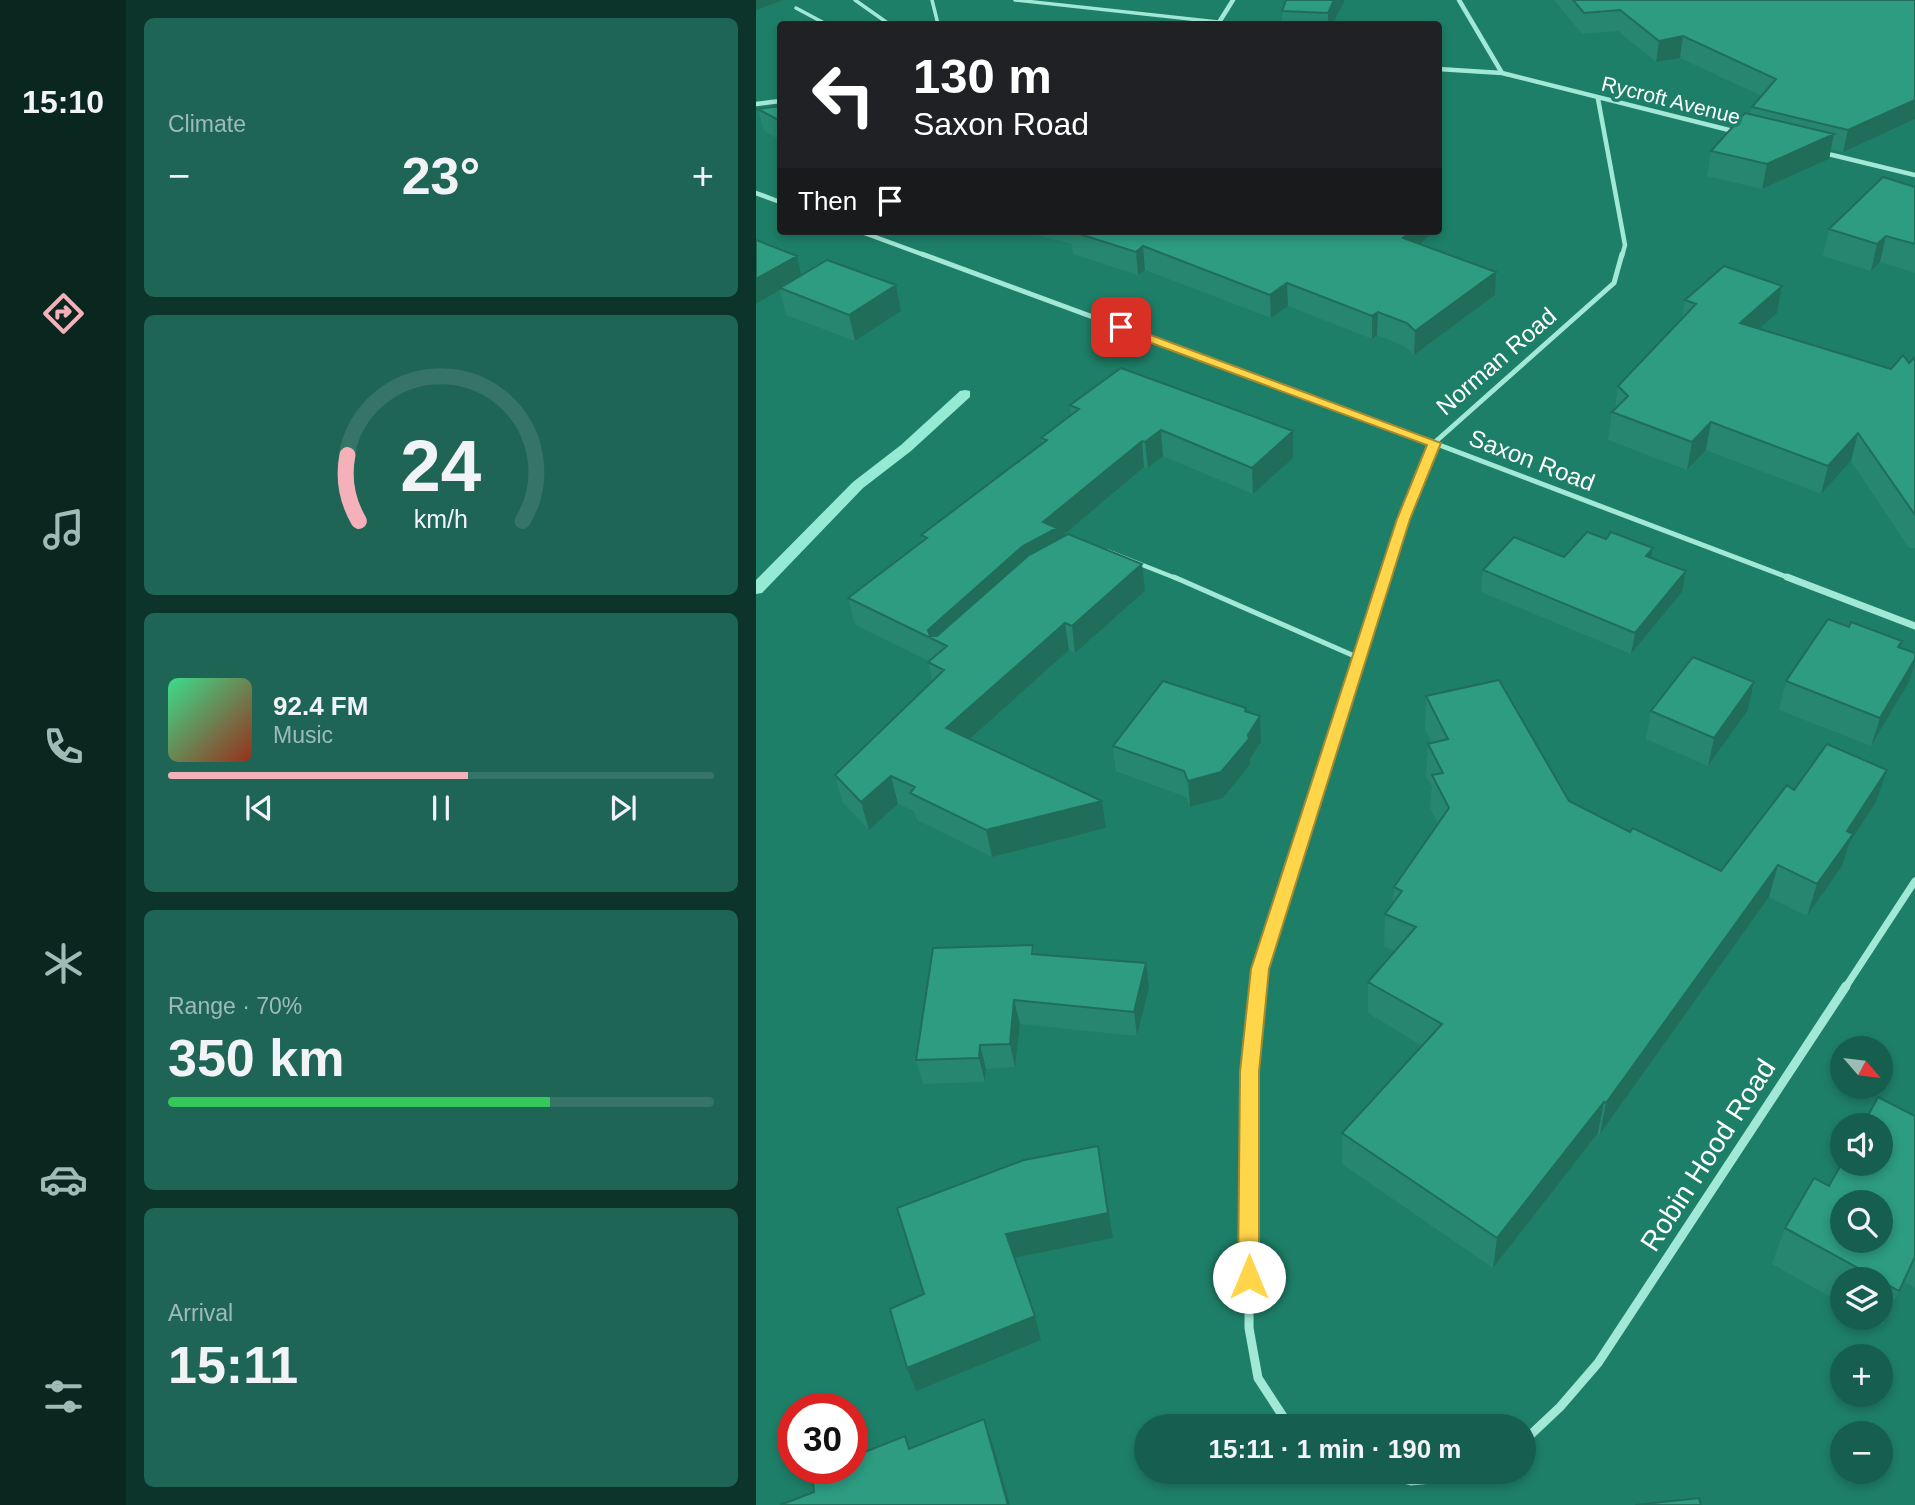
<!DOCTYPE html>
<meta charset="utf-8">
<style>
:root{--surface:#165f4e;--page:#1f6555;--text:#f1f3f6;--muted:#9ebbb6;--line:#357466;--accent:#f4b1b9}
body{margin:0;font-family:Arial,sans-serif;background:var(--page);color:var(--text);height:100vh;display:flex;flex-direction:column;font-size:26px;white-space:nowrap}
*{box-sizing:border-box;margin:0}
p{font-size:23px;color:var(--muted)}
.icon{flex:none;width:38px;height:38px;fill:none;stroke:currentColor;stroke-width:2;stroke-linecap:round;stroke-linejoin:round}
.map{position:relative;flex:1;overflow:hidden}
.drawer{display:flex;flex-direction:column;gap:18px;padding:18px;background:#0c342b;width:630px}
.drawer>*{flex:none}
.banner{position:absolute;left:21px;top:21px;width:665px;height:214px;border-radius:7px;box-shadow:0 4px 10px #0003;background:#202124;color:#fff;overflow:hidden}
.needle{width:46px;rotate:118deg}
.controls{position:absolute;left:1074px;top:1036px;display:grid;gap:14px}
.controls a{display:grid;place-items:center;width:63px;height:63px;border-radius:50%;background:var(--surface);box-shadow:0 4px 10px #0003;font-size:35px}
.speed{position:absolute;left:21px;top:1393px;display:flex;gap:14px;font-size:35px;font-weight:700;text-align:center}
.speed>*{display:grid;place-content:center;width:91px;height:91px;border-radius:50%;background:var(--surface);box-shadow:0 4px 10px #0003;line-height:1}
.speed .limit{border:10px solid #d22;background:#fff;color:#111}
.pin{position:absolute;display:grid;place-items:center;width:60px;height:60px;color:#fff;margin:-30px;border-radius:14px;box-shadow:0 4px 10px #0006}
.me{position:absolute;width:77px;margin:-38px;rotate:0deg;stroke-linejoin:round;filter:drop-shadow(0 0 5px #0008)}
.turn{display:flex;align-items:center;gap:24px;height:147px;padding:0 21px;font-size:32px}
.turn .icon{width:91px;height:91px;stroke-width:2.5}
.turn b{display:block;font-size:49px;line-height:60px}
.then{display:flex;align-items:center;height:66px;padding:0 21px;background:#0003;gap:14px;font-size:26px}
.big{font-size:52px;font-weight:700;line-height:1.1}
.drawer .tile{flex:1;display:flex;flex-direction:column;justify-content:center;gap:10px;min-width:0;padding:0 24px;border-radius:10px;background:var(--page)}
.drawer .dial{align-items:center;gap:0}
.dial svg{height:182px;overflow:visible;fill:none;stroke:var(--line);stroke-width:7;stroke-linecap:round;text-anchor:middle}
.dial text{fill:var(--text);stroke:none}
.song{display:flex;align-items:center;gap:21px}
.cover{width:84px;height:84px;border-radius:10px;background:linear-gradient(135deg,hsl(150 70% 55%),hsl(10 70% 35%))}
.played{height:7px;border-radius:4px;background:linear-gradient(90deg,var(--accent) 55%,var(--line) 55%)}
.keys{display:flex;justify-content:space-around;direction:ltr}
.heat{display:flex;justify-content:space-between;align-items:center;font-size:38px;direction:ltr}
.charge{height:10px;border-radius:5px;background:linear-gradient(90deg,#34c759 70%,var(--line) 0)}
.trip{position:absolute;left:378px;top:1414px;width:402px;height:70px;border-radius:35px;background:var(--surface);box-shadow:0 4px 10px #0003;font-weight:700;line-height:70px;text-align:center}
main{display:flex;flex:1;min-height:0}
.dock{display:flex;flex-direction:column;width:126px;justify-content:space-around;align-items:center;background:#09261f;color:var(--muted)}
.dock .icon{width:49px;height:49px}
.dock .current{color:var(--accent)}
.dock b{font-size:32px;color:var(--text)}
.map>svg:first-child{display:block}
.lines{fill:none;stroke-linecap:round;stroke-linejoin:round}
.stream{fill:#95ead3;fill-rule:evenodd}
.lane-far2{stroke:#a2e8d6;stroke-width:3.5}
.lane-far1{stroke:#a2e8d6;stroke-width:4.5}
.lane{stroke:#a2e8d6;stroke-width:5}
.street-far3{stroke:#a2e8d6;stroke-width:4.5}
.street-far2{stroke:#a2e8d6;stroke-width:5}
.street-far1{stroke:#a2e8d6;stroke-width:7}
.street{stroke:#a2e8d6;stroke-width:9}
.wall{fill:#27866f}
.shaded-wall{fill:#206d5a}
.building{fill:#2d9c81;stroke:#206d5a;stroke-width:2;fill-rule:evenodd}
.route{fill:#ffd54a;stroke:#a68a30;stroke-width:2}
.labels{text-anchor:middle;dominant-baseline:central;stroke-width:7;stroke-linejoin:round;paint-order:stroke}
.far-street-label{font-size:21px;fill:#fff;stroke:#1e7f68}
.street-label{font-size:24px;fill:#fff;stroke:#1e7f68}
.near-street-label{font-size:28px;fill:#fff;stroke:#1e7f68}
</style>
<main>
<nav class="dock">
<b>15:10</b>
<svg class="icon current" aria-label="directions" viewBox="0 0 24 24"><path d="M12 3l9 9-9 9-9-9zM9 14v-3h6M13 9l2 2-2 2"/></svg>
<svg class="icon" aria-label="music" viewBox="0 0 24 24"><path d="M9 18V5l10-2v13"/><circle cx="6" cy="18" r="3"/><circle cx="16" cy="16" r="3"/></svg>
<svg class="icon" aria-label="phone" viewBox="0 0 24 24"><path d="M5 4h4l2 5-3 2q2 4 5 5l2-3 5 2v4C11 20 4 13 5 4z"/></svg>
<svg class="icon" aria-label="climate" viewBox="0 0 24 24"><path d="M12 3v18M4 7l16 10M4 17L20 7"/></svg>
<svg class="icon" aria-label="car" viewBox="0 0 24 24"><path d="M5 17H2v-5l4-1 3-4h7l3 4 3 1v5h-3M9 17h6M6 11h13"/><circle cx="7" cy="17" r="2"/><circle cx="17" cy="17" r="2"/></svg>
<svg class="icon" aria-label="filters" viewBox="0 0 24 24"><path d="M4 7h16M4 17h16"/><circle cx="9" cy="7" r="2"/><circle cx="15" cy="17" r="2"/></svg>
</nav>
<section class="drawer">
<div class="tile"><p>Climate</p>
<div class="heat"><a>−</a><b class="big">23°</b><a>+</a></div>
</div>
<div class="tile dial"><svg viewBox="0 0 100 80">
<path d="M14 69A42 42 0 1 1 86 69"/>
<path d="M14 69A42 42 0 0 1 9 40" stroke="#f4b1b9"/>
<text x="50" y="56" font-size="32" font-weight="700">24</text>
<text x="50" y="72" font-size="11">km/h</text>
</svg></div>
<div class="tile">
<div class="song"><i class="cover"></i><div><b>92.4 FM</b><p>Music</p></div></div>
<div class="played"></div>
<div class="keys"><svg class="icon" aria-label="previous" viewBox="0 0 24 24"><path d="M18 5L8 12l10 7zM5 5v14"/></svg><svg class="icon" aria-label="pause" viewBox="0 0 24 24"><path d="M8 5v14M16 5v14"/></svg><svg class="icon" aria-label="next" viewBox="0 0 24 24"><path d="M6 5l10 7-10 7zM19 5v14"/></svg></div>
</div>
<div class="tile"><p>Range · 70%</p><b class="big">350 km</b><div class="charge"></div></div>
<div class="tile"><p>Arrival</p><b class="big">15:11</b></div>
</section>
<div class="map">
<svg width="1159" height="1505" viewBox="0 0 1159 1505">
<rect width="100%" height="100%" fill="#1e7f68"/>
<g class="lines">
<!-- stream -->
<path class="stream" d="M209 390 214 391V397L155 451 107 488 6 593 0 594V580L97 482 145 445 204 391Z"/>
<!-- lane-far2 -->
<path class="lane-far2" d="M99 0 133 24
M176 0 182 24
M259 0 462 22
M40 8 70 24"/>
<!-- lane-far1 -->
<path class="lane-far1" d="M351 551 422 579"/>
<!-- lane -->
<path class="lane" d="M418 577 603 658"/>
<!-- street-far3 -->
<path class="street-far3" d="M703 0 746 73 981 132
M462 24 477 0
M682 69 746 73
M842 99 869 245 866 256
M0 104 24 101
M1064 152 1159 175
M0 193 24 202
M103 231 171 256"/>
<!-- street-far2 -->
<path class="street-far2" d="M166 254 678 443 1036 579
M628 579 647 519 678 443 858 283 866 254"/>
<!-- street-far1 -->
<path class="street-far1" d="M1031 577 1159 626
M502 988 504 969 628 577
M1089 988 1159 881"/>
<!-- street -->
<path class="street" d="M502 986 494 1072 493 1328 502 1378 530 1421 538 1426
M768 1441 804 1407 842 1363 1090 986
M626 1472 655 1481 717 1475 722 1472"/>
</g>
<!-- wall -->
<path class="wall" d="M530 0H589L577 24H526V11Z
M798 0H1159V119L1087 152 1075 149 1073 159 1006 189 951 176 955 151 994 114 996 107 1006 96 924 58 900 62 862 31 826 34Z
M24 106V140L8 131 2 109Z
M1159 187V273L1124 262 1115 271 1067 256 1073 229Z
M264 231H678L664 244 739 295 658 355 650 347 621 335 616 339 532 306 515 318 389 270 382 275 317 254 316 244Z
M41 256 46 275 145 311 99 341 30 315 24 290 0 304Z
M1026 286 1021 313 1003 328 1135 369 1153 363 1159 357V548H1153L1095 461 1065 494 950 450 931 470 852 440 856 412 859 409 862 386 926 318 929 300Z
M314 405 537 458 497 494 407 456 392 468 388 467 304 538 389 591 319 653 313 650 214 739 346 801 350 828 236 857 161 820 158 811 142 804 113 830 87 803 79 775 176 681 172 662 173 661 99 625 92 598 166 542 165 535 286 444 285 438 315 415Z
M895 558 926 592 875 654 725 592 727 570Z
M1093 627 1159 653V662L1153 682 1115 746 1023 710 1030 681Z
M998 682 992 710 952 766 890 739 895 711Z
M670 696 813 801 874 832 965 871 1038 790 1131 770 1120 802 1094 842 1086 866 1051 916 1013 897 844 1134 842 1133 737 1268 586 1164V1133L666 1046 612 1013V982L639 951 628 946 629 914 637 903 638 887 682 823 674 808 676 787 670 776 672 744 676 743 669 729Z
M490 708 491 712 504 716 505 742 494 759V765L467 798 434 807 430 797 360 771 357 746Z
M277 945 279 954 393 988 381 1036 264 1024 259 1067 230 1069 229 1082 167 1084 160 1060Z
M1159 1116V1288L1147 1281 1126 1326 1111 1318H1125V1279H1087V1304L1016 1264 1029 1228 1073 1186Z"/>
<!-- shaded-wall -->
<path class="shaded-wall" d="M0 0H28L0 10Z
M578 0H589L577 24H572V13Z
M927 36 924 58 900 62 903 41Z
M1159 100V119L1087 152 1092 130Z
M1078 134 1073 159 1006 189 1011 164Z
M655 231H678L646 261 647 238Z
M1130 236 1124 262 1115 271 1121 244Z
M387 246 389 270 382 275 380 252Z
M41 256 46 277 24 288V290L0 304V279Z
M740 272 739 295 658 355 659 331Z
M531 283 532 306 515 318 514 295Z
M140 285 145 311 99 341 93 315Z
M1026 286 1021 313 979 350 984 323Z
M622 312 621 335 616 339V316Z
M955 422 950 450 931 470 936 442Z
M405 430 407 456 392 468 389 442Z
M537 431V458L497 494 496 468Z
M1102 433 1095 461 1065 494 1072 466Z
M386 441 388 467 303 539 191 646 174 638 172 630 287 522Z
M897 548 893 570 890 556Z
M386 564 389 591 319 653 316 626Z
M930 571 926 592 875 654 879 633Z
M309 623 313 650 196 755 190 728Z
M1159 659V662L1153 682 1115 746 1124 718Z
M998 682 992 710 952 766 958 738Z
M504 716 505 742 494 759V765L467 798 434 807 432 781 492 735Z
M1131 770 1120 802 1094 842 1086 866 1051 916 1061 884 1091 831Z
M135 776 142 804 113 830 105 802Z
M346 801 350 828 236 857 230 830Z
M1022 865 1013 897 844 1134 850 1103Z
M390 963 393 988 381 1036 378 1012Z
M258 1000 264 1024 259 1067 254 1044Z
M224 1045 230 1069 229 1082 223 1058Z
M848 1102 842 1133 737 1268 741 1238Z
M342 1146 357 1238 257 1258 250 1234Z
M279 1316 285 1340 160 1391 151 1368Z
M228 1419 239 1452 254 1505H252Z"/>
<!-- building -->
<path class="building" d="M530 0H578L572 13 526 11Z
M817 0H1159V100L1092 130 996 107 1020 79 927 36 903 41 864 10 828 13Z
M24 106V121L2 109Z
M989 113 1078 134 1011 164 955 151Z
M1127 177 1159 187V244L1130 236 1121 244 1073 229Z
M314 231H655L647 238 740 272 659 331 651 323 622 312 616 316 531 283 514 295 387 246 380 252Z
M0 240 41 256 0 279Z
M71 260 140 285 93 315 24 288Z
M968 266 1026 286 984 323 1135 369 1147 355 1153 363 1159 357V515L1102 433 1072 466 955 422 936 442 856 412 872 396 862 386 940 304 929 300Z
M365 368 537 431 496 468 405 430 389 442 386 441 287 522 301 528 267 546 172 630 174 636H181L273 555 312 534 386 564 316 626 309 623 190 728 346 801 230 830 154 793 159 787 135 776 105 802 79 775 188 670 172 662 191 646 92 598 171 538 165 535 291 440 285 438 323 409 314 405Z
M831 532 850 539 855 532 897 548 890 556 930 571 879 633 727 570 758 537 808 557Z
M1072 619 1093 627 1095 622 1146 641 1142 647 1159 653V659L1124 718 1030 681Z
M937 657 998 682 958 738 895 711Z
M743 680 813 801 874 832 877 828 965 871 1031 785 1038 790 1071 744 1131 770 1091 831 1097 834 1061 884 1022 865 850 1103 848 1102 741 1238 586 1133 686 1024 612 982 660 927 629 914 646 891 638 887 693 808 676 775 687 773 672 744 692 739 670 696Z
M407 681 490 708 489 711 504 716 492 735 493 739 465 772 432 781 428 771 357 746Z
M277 945 276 954 390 963 378 1012 258 1000 254 1044 224 1045 223 1058 160 1060 177 948Z
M1122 1097 1159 1116V1257L1143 1291 1125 1281V1279H1122L1029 1228 1058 1178 1073 1186 1087 1161V1164H1125V1125H1107ZM1087 1202H1125V1241H1087Z
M342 1146 352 1213 250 1234 279 1316 151 1368 134 1309 168 1294 141 1208 268 1160Z
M228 1419 252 1505H24L58 1492 56 1473 68 1468H96V1457L149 1436 153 1449Z
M943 1498 945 1505H879Z"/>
<!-- route -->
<path class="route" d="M365 324 685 443 654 519 513 969 503 1072V1277L500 1284 493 1286 485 1284 482 1277 484 1072 495 969 641 519 671 445 360 330V325Z"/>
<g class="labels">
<!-- far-street labels -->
<g class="far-street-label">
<text transform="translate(915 100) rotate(14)">Rycroft Avenue</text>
</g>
<!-- street labels -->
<g class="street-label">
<text transform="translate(740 361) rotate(-41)">Norman Road</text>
<text transform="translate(776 460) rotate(21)">Saxon Road</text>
</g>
<!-- near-street labels -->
<g class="near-street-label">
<text transform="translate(952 1155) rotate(-57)">Robin Hood Road</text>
</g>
</g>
</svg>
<div class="controls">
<a><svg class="needle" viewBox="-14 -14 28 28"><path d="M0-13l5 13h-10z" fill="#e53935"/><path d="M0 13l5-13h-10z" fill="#9ebbb6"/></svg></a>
<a><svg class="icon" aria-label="sound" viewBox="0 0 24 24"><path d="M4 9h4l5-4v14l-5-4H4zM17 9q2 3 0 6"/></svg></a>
<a><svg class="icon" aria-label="search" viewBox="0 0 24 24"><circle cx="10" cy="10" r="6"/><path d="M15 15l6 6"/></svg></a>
<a><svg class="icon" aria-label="layers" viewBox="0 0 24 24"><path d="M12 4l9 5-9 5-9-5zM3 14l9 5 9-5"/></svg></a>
<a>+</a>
<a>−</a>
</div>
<div class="speed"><div class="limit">30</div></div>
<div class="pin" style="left:365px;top:327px;background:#d93025"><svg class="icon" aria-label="arrive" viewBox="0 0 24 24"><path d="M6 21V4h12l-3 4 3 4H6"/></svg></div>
<svg class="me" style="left:493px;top:1277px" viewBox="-20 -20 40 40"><circle r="19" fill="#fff"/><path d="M0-13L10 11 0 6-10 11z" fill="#ffd54a"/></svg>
<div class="trip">15:11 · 1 min · 190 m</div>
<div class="banner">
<div class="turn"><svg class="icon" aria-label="left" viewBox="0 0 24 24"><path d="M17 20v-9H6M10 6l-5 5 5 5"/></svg><div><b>130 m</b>Saxon Road</div></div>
<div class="then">Then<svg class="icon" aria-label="arrive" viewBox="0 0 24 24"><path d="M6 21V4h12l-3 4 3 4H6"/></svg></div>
</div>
</div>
</main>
